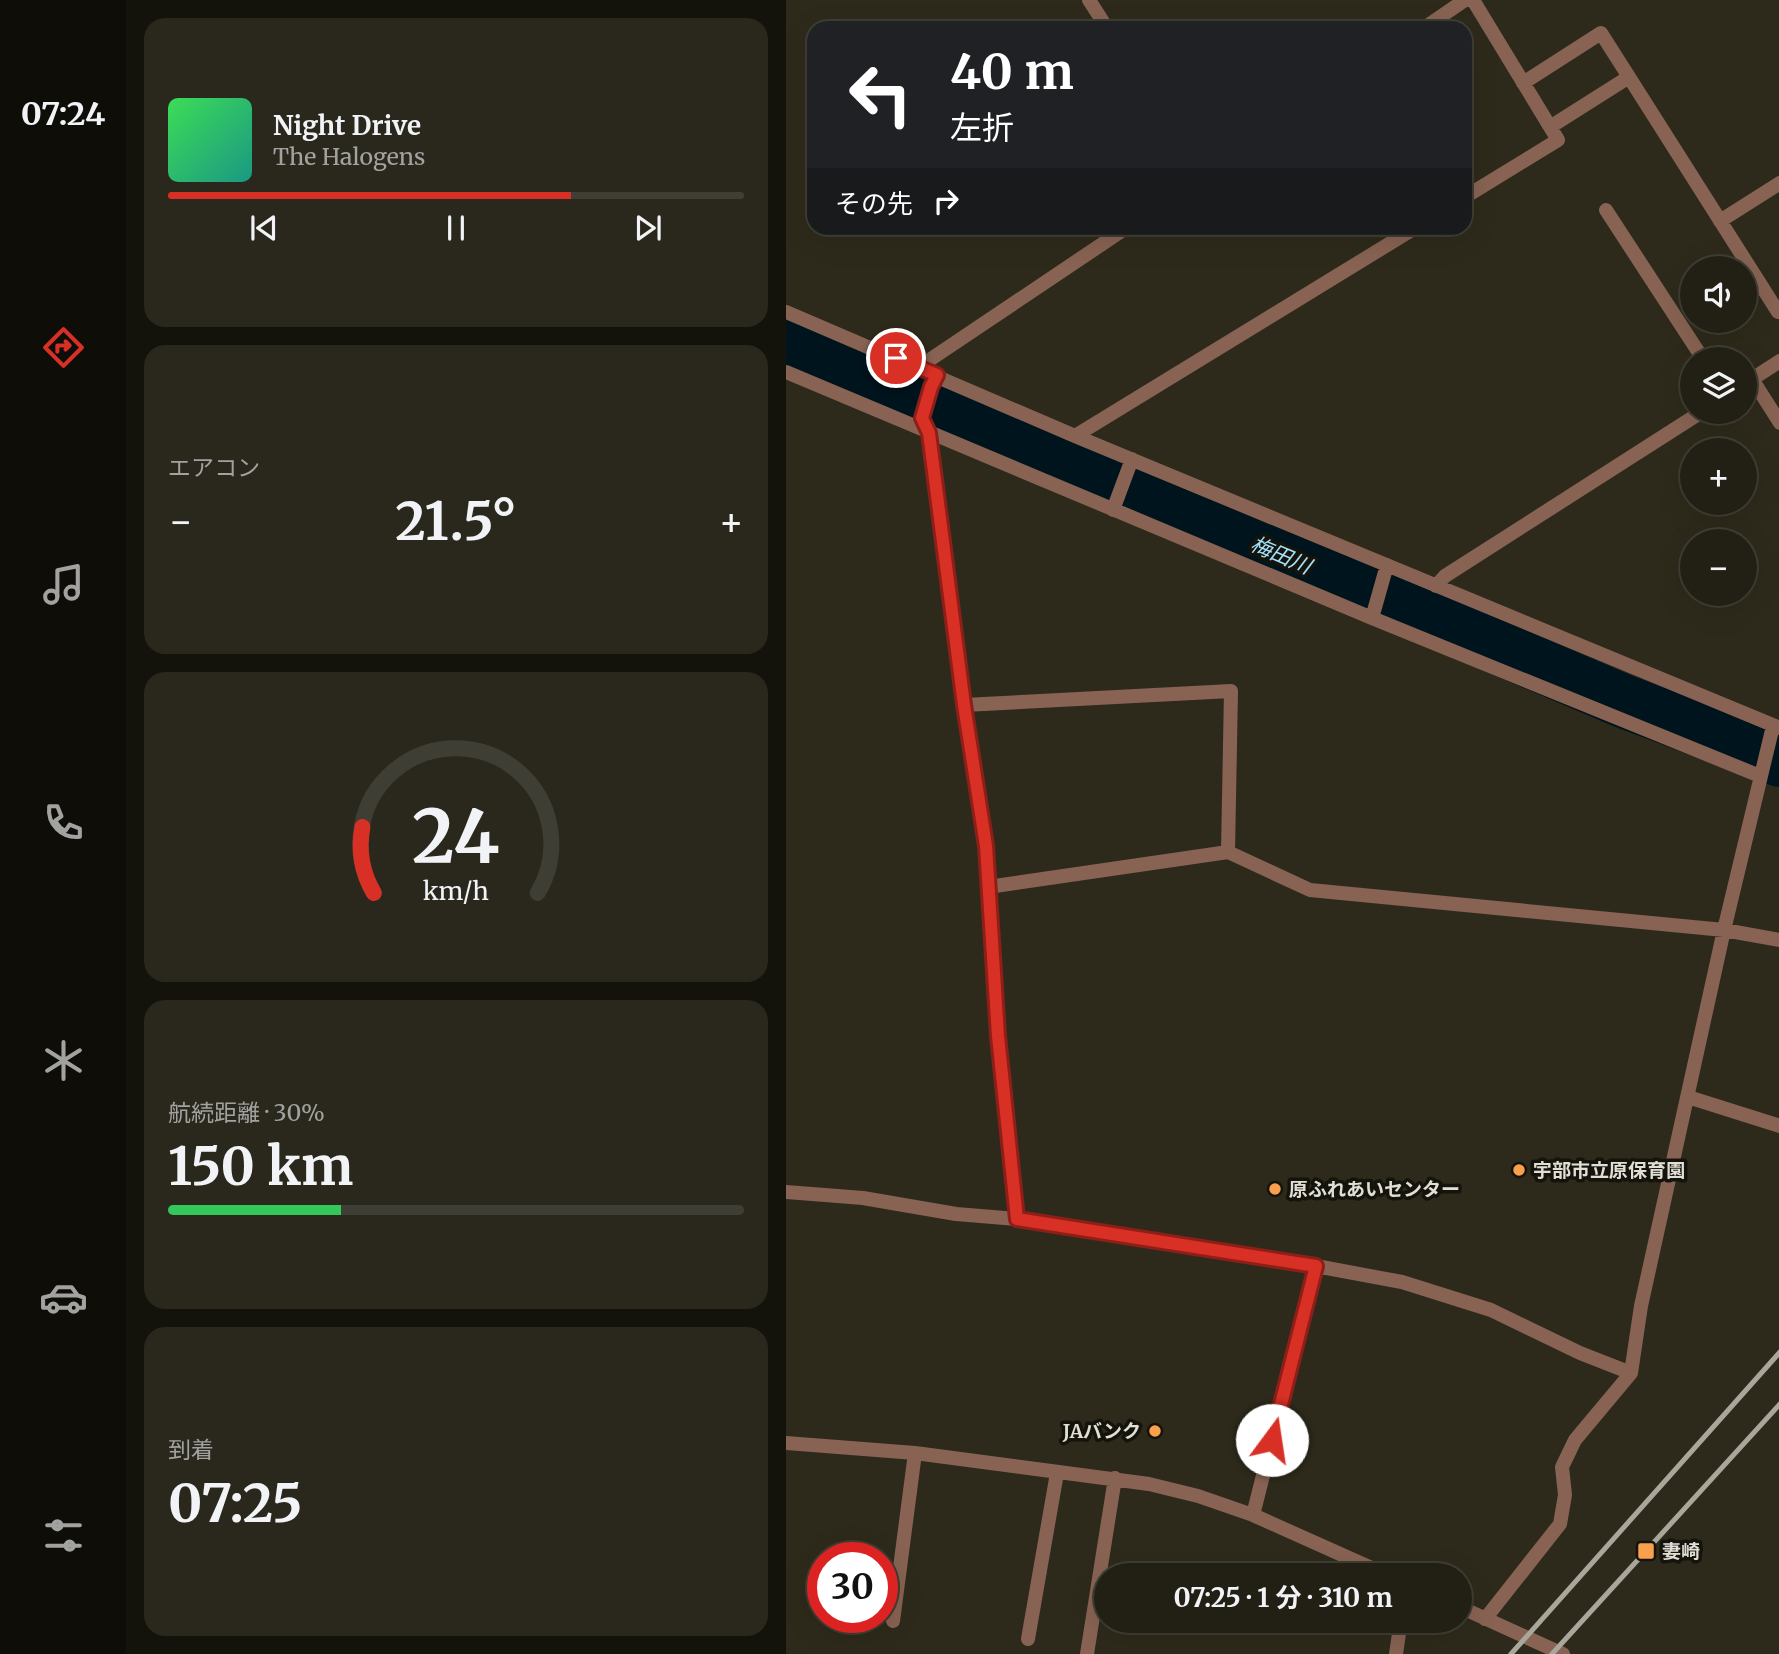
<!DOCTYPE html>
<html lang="ja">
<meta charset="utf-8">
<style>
:root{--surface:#222014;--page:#2a281d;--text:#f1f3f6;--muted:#a2a3a0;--line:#3f3e34;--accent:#d93025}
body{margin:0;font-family:Merriweather,"Noto Sans JP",serif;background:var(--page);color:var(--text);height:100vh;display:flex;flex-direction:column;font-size:26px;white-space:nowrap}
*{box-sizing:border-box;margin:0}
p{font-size:23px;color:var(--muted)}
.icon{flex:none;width:38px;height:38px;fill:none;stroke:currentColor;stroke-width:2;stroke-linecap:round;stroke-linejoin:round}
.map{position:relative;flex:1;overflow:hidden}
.panel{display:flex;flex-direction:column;gap:18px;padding:18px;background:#13120b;width:660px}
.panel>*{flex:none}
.guide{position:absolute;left:21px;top:21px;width:665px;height:214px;border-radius:21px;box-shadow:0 7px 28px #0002,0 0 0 2px var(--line);background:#202124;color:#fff;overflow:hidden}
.controls{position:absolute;left:894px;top:256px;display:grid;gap:14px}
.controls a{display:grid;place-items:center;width:77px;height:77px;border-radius:50%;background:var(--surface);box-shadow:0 7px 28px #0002,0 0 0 2px var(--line);font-size:35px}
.speed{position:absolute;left:21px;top:1542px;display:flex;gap:14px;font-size:35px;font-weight:700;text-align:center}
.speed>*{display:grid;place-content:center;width:91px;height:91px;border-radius:50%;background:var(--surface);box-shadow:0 7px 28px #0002,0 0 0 2px var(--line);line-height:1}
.speed .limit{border:10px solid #d22;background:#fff;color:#111}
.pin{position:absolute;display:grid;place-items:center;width:60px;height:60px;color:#fff;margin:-30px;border:4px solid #fff;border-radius:50%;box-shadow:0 2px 7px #0007}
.me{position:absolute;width:77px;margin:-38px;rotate:14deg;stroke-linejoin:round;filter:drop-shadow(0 0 5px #0008)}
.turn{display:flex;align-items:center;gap:24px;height:147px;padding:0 28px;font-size:32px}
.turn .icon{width:91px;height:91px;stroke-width:2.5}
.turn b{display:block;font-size:49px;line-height:60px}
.then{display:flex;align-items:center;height:66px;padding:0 28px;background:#0003;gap:14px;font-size:26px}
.big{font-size:52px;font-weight:700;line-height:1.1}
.panel .widget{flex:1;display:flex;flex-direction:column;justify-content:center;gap:10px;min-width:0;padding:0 24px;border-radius:21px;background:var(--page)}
.panel .dial{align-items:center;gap:0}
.dial svg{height:182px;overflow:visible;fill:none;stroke:var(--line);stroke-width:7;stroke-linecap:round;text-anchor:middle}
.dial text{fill:var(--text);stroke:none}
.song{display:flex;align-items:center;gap:21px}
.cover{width:84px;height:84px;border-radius:10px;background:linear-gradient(135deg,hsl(130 70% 55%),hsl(170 70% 35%))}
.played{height:7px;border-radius:4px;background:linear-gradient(90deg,var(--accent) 70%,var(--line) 70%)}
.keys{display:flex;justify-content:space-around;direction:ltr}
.heat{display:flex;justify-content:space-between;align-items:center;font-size:38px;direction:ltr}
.charge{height:10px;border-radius:5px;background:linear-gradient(90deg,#34c759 30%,var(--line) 0)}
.trip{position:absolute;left:308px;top:1563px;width:378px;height:70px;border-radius:35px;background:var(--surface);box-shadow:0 7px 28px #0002,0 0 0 2px var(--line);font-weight:700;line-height:70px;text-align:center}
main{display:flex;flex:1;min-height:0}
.dock{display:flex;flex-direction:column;width:126px;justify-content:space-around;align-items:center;background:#0e0d08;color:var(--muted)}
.dock .icon{width:49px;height:49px}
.dock .current{color:var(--accent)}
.dock b{font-size:32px;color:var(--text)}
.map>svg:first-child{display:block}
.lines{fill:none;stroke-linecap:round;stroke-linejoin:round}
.river{stroke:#00141d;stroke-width:54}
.street{stroke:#886353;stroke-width:14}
.rail{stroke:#a9a69b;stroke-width:5}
.route-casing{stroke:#8d1f18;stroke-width:18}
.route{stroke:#d93025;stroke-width:12}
.poi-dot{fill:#f9a04c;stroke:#14130c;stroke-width:2.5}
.labels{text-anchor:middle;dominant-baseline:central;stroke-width:7;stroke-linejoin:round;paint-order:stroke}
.poi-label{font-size:19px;font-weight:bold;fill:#e1dfd5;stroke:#14130c;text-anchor:start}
.water-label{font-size:21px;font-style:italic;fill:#a3e3fc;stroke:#14130c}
</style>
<main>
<nav class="dock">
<b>07:24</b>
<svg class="icon current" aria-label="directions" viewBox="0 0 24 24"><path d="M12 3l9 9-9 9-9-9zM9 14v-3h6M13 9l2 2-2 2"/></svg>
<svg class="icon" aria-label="music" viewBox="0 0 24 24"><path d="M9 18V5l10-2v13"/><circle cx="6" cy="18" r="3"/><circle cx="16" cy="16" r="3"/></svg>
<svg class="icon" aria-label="phone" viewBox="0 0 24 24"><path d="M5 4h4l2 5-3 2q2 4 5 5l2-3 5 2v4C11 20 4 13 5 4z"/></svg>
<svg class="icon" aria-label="climate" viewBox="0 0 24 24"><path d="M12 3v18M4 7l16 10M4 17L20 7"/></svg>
<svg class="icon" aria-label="car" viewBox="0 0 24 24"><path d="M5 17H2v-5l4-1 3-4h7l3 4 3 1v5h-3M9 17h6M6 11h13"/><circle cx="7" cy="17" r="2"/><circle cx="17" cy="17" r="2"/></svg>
<svg class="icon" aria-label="filters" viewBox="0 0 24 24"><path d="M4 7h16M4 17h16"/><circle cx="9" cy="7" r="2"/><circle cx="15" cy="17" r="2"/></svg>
</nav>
<section class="panel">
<div class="widget">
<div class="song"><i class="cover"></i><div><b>Night Drive</b><p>The Halogens</p></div></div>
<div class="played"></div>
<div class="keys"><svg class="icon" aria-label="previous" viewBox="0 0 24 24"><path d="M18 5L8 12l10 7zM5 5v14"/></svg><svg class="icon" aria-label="pause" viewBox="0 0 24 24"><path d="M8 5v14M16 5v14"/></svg><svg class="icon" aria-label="next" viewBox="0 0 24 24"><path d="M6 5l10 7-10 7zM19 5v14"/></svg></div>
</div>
<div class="widget"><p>エアコン</p>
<div class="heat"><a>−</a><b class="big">21.5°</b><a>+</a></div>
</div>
<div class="widget dial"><svg viewBox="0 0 100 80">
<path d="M14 69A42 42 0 1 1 86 69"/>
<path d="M14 69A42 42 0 0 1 9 40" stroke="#d93025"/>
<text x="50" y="56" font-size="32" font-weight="700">24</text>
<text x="50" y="72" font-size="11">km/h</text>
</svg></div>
<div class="widget"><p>航続距離 · 30%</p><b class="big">150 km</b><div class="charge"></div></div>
<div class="widget"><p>到着</p><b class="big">07:25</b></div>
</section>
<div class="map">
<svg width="994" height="1654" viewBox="0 0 994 1654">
<rect width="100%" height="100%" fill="#2e2a1b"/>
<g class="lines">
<!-- river -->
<path class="river" d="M0 343 837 701 994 760"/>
<!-- street -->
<path class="street" d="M303 0 321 28
M638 28 679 0
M737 83 815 33 843 77
M764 127 843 77 992 312
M679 197 772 140 687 0
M820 210 917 359
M934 221 994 183
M0 312 289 436 994 728
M133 367 340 228
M0 372 586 618 974 776
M151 375 145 387 136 418 143 433 178 705 200 846 212 1036 231 1219
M966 379 994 423
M960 383 994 361
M289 436 629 228
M327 510 346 459
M650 586 659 576 917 411
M586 618 601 565
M178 705 445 691 442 852
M202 887 442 852 524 890 938 930 994 940
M902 1097 994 1126
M0 1192 77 1198 170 1214 231 1219 530 1266 467 1515
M530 1266 616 1282 705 1310 794 1353 845 1373
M0 1443 129 1453 363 1484 412 1496 467 1515 601 1575
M674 1607 777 1654
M699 1619 774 1524 779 1495 776 1467 789 1440 845 1373 855 1306 938 930 987 726
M107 1621 129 1453
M242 1639 271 1473
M301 1654 329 1478
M610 1654 615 1620"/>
<!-- rail -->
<path class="rail" d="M725 1654 994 1352
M766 1654 994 1404"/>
</g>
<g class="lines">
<!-- route casing -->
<g class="route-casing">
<path id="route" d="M110 358 151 375 145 387 136 418 143 433 178 705 200 846 212 1036 231 1219 530 1266 486 1440"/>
</g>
<!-- route -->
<use href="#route" class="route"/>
</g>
<!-- markers -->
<g class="poi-dot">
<circle cx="733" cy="1170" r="7"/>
<circle cx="489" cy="1189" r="7"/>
<circle cx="369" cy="1431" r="7"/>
<rect x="851" y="1542" width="18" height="18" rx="3.5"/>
</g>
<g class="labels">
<!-- poi labels -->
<g class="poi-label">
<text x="747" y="1170">宇部市立原保育園</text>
<text x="503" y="1189">原ふれあいセンター</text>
<text x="355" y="1431" text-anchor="end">JAバンク</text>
<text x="876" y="1551">妻崎</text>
</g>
<!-- water labels -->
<g class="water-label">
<text transform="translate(495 555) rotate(23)">梅田川</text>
</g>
</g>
</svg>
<div class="controls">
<a><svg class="icon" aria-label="sound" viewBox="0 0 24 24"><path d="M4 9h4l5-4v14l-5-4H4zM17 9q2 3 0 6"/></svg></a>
<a><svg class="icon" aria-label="layers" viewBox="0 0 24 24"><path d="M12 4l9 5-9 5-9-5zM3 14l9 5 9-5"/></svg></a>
<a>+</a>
<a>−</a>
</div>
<div class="speed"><div class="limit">30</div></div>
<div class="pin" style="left:110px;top:358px;background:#d93025"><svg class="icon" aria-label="arrive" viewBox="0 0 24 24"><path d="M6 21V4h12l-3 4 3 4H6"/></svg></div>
<svg class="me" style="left:486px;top:1440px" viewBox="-20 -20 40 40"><circle r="19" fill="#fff"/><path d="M0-13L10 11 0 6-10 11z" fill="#d93025"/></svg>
<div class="trip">07:25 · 1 分 · 310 m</div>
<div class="guide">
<div class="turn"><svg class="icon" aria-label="left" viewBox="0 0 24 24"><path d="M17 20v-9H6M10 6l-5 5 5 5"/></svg><div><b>40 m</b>左折</div></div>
<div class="then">その先<svg class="icon" aria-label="right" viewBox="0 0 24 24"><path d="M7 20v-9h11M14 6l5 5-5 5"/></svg></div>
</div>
</div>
</main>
